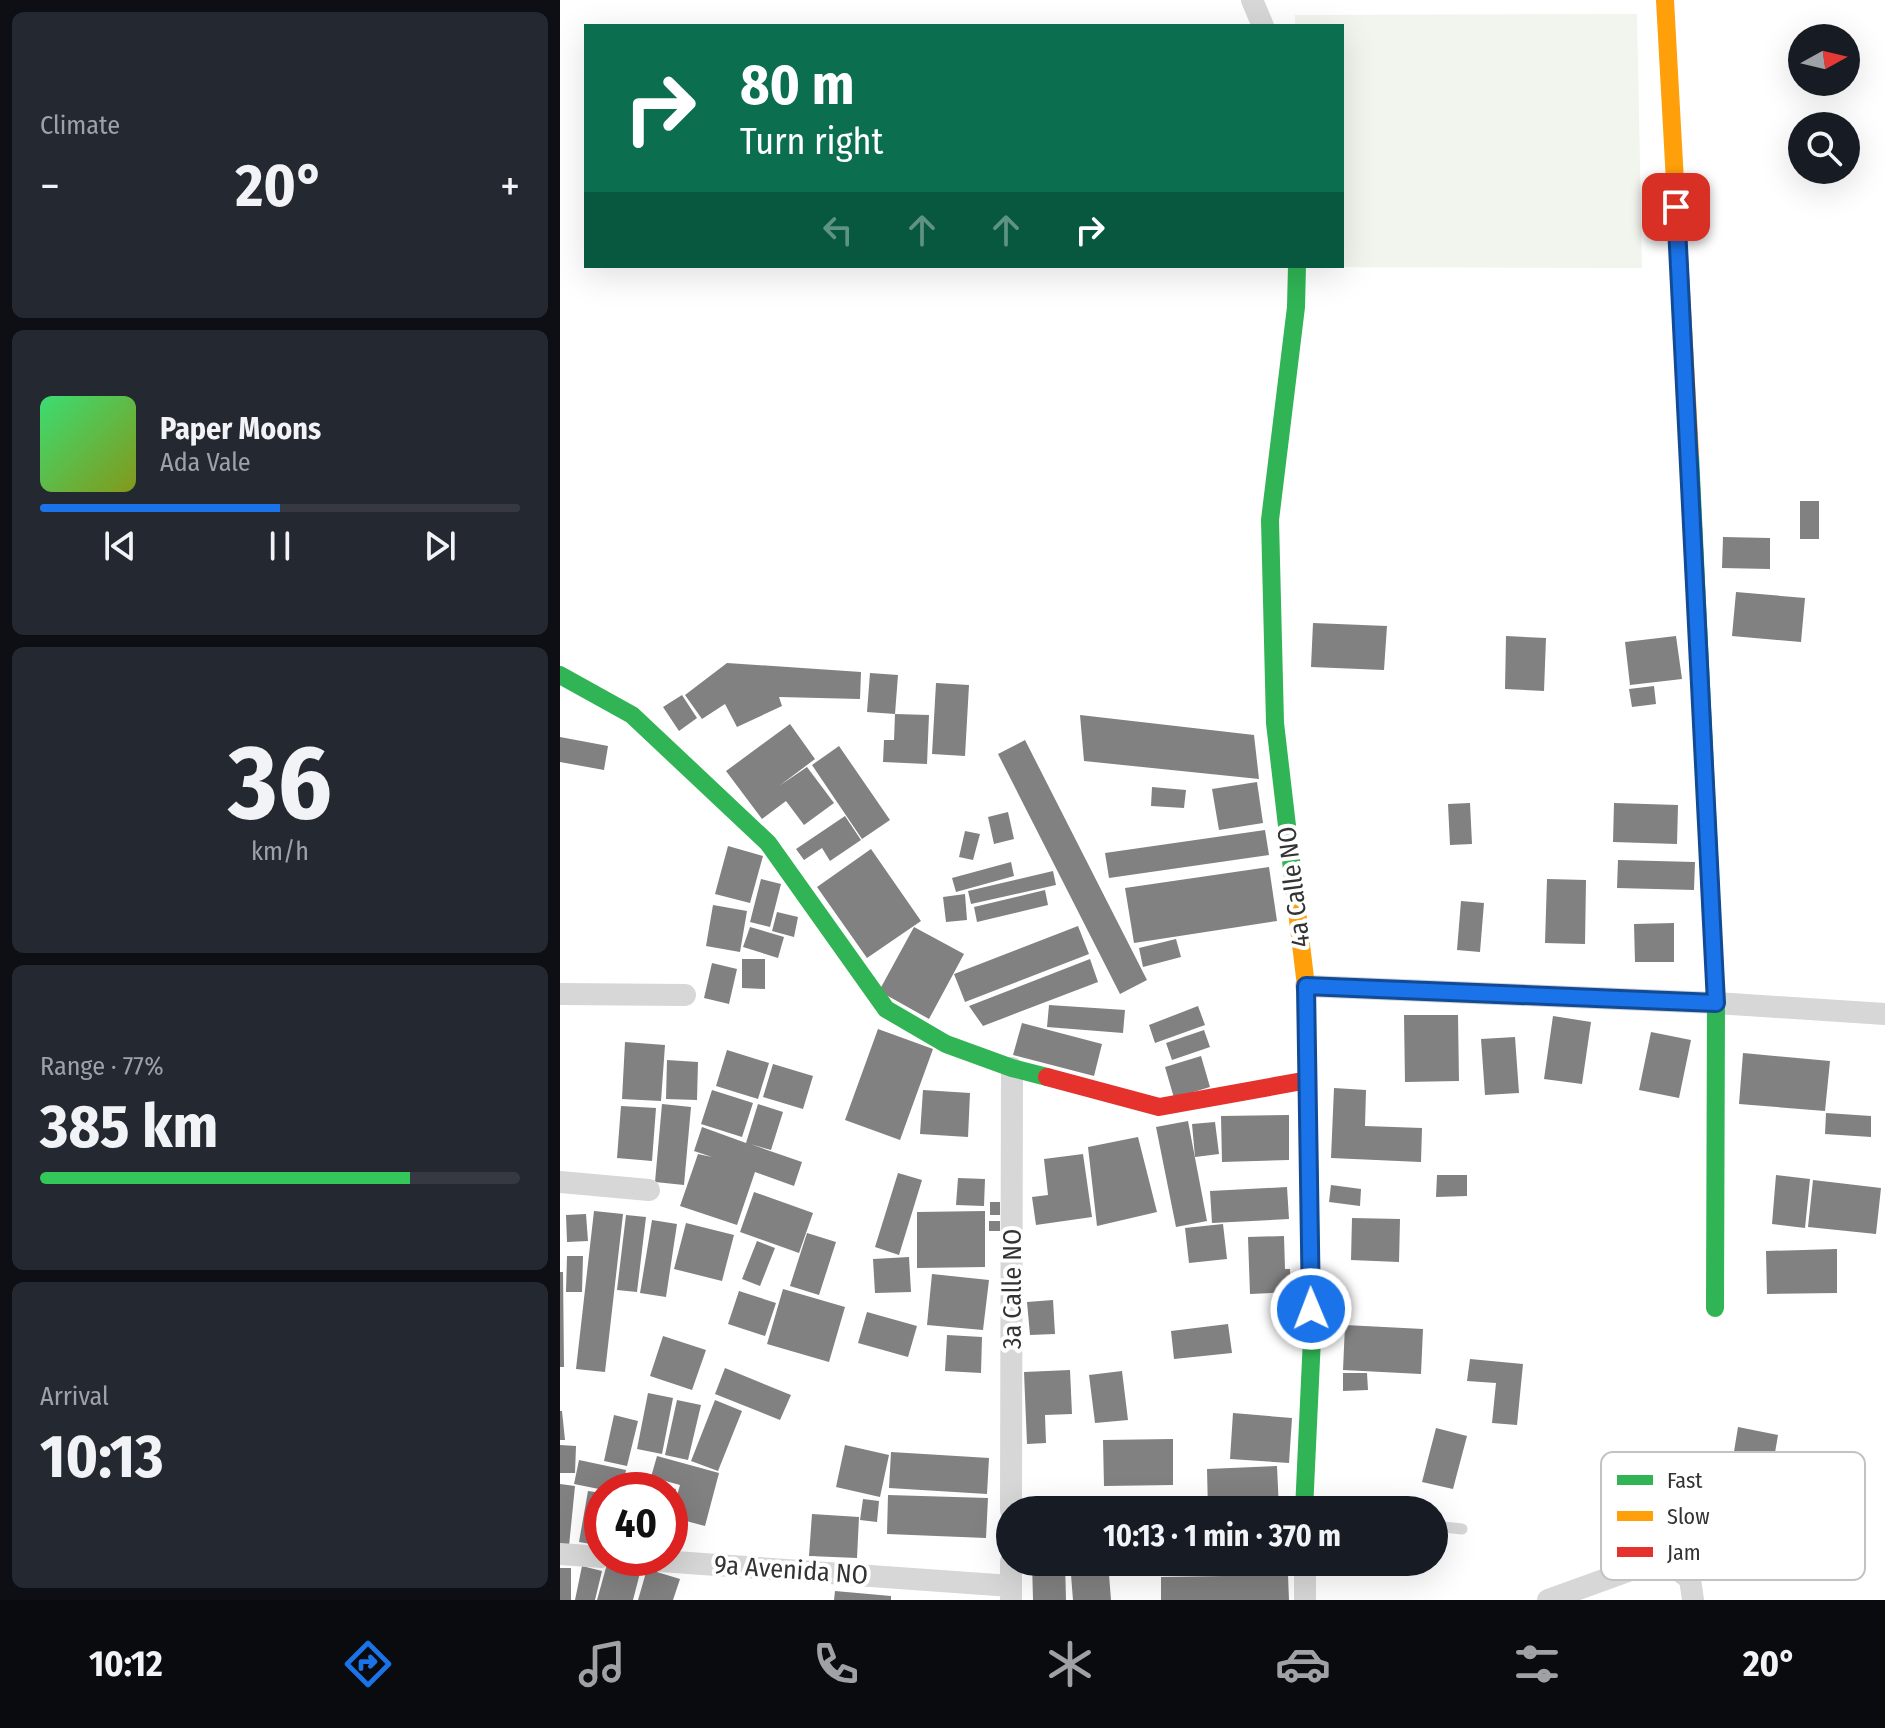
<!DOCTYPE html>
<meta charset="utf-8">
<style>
:root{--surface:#171b24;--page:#242831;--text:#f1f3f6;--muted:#9ea1a6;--line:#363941;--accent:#1a73e8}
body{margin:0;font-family:"Fira Sans Condensed",sans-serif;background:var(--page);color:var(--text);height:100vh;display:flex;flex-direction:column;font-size:30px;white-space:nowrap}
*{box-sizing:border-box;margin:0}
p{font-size:26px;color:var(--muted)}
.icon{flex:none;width:44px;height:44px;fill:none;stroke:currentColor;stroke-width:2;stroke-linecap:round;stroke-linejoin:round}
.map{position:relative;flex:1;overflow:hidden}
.details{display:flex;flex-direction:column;gap:12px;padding:12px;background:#0d0f14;width:560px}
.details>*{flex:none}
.hud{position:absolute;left:24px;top:24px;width:760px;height:244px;border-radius:0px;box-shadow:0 8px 32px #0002;background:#0b6e4f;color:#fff;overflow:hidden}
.needle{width:52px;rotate:82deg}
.buttons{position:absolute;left:1228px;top:24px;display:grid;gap:16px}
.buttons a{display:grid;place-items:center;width:72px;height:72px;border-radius:50%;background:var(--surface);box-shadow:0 8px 32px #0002;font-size:40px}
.speed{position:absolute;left:24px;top:1472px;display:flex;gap:16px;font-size:40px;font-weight:700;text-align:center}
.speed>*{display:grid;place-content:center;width:104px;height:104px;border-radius:50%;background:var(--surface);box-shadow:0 8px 32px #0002;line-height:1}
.speed .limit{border:12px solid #d22;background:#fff;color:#111}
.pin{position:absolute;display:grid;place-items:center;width:68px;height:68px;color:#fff;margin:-34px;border-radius:16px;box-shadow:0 4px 12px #0006}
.me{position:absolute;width:88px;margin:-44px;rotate:359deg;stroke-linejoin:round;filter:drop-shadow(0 0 6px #0008)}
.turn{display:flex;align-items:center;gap:28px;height:168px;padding:0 24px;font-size:36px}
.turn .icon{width:104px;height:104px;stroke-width:2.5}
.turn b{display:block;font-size:56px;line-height:68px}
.lanes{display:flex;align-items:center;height:76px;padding:0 24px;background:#0003;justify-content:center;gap:40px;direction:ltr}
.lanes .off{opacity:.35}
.big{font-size:60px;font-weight:700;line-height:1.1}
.details .card{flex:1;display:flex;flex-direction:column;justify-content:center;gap:12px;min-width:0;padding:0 28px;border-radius:12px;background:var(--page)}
.details .dial{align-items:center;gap:0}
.dial b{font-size:104px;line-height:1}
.song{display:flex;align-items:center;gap:24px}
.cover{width:96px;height:96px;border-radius:12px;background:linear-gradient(135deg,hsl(140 70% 55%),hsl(70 70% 35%))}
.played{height:8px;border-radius:4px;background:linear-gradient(90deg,var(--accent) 50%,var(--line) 50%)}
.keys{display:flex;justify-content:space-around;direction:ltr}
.heat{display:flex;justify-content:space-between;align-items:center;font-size:44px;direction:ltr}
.charge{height:12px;border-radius:6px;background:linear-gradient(90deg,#34c759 77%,var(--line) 0)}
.trip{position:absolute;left:436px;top:1496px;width:452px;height:80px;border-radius:40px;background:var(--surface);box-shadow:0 8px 32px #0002;font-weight:700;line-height:80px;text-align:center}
.dock{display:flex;height:128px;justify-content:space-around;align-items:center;background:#090b0e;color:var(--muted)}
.dock .icon{width:56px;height:56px}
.dock .active{color:var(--accent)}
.dock b{font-size:36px;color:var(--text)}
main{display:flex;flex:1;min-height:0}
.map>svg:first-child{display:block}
.green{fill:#f1f5ed}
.building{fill:#818181}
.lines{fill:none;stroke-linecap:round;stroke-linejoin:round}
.lane{stroke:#d7d7d7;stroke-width:11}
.street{stroke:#d7d7d7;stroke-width:22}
.fast{stroke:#30b455;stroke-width:18}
.slow{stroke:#ff9f0a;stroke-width:18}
.jam{stroke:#e5322d;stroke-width:18}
.route-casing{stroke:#114b97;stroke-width:20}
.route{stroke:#1a73e8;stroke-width:14}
.labels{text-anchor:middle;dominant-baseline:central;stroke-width:8;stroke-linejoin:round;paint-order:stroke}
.street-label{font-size:26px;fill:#333;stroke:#fff}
.key{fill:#fff;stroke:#c2c2c2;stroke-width:2}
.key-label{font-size:22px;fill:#333}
</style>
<main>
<section class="details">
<div class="card"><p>Climate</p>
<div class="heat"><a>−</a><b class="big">20°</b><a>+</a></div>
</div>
<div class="card">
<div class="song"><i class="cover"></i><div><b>Paper Moons</b><p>Ada Vale</p></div></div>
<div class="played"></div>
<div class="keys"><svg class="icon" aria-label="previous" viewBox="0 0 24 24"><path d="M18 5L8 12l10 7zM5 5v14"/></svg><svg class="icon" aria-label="pause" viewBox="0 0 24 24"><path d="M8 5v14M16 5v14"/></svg><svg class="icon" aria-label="next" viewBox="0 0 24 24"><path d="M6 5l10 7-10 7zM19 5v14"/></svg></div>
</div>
<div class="card dial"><b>36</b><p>km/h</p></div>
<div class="card"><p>Range · 77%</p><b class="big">385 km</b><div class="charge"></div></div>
<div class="card"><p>Arrival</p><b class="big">10:13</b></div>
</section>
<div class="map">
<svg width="1325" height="1600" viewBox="0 0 1325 1600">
<rect width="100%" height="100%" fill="#fff"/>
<!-- green -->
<path class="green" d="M1077 14 1082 268 743 267 782 266V26H735V15Z"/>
<!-- building -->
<path class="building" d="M1240 501H1259V539H1240Z
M1163 537 1210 538V569L1162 568Z
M1176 592 1245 598 1241 642 1172 636Z
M753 623 827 626 824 670 751 667Z
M946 636 986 638 984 691 945 689Z
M1116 636 1122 679 1070 685 1065 642Z
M167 663 301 672 300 699 219 697 222 706 177 727 165 704 142 719 125 695Z
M310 673 338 675 335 714 307 712Z
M376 683 409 685 405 756 372 754Z
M1094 686 1096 704 1072 707 1069 689Z
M122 695 137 718 119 731 103 707Z
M335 714 369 715 367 764 323 762 324 740H334Z
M520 715 694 735 699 779 524 761Z
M230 724 255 759 219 786 247 767 274 803 244 825 226 801 202 819 166 771Z
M0 737 48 746 44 770 0 762Z
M465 740 587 980 560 994 438 754Z
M279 746 330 820 302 839 252 765Z
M697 782 703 823 659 830 652 789Z
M592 787 626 790 624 808 591 806Z
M910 803 912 844 890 845 888 804Z
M1054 803 1118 805 1117 844 1053 842Z
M448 812 454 839 434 844 428 817Z
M285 816 301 840 270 861 262 848 244 860 236 849Z
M705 830 709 855 549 878 545 853Z
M405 831 420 834 413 860 399 857Z
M168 846 203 856 190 903 155 894Z
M311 849 361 921 307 958 257 887Z
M1058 860 1135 862 1134 890 1057 888Z
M451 862 454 876 396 892 392 878Z
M709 867 717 921 574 943 565 888Z
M493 871 496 885 411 904 408 891Z
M201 879 221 884 210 927 190 922Z
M987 879 1026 880 1025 944 985 943Z
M485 890 488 905 417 922 414 907Z
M405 894 407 920 386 922 383 897Z
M901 901 924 903 920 952 897 950Z
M153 905 187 911 180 952 146 946Z
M217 912 238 917 234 937 212 931Z
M1114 923V962H1075L1074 924Z
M518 926 529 954 405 1002 394 974Z
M190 927 224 937 218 958 183 947Z
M354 927 404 954 369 1019 319 991Z
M616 939 621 957 583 967 579 948Z
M182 959H205V989L182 988Z
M530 959 538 982 423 1026 409 1006Z
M152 963 177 969 169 1004 144 998Z
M489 1005 565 1010 563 1033 487 1027Z
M638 1006 645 1025 595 1043 589 1025Z
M844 1015H898L899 1081 845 1082Z
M993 1016 1031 1022 1022 1084 984 1079Z
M462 1023 542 1044 534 1076 453 1055Z
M318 1029 373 1049 340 1140 285 1120Z
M644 1030 650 1047 612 1060 606 1043Z
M1091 1032 1131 1040 1119 1098 1079 1090Z
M955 1037 959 1093 925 1095 921 1039Z
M65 1042 105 1045 101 1101 62 1099Z
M167 1050 209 1063 198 1099 156 1086Z
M1183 1053 1270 1061 1265 1111 1179 1104Z
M641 1056 650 1087 614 1098 605 1067Z
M107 1060 138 1062 137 1100 106 1099Z
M213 1064 253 1076 243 1109 203 1097Z
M774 1088 806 1090 805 1126 862 1128 861 1162 771 1158Z
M152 1090 193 1103 182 1137 141 1124Z
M363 1090 410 1093 408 1137 360 1134Z
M102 1104 131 1107 124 1185 95 1182Z
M198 1104 223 1112 211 1150 190 1144 242 1162 234 1186 195 1172 177 1225 120 1206 138 1154 152 1157 134 1151 142 1127 186 1143Z
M61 1106 96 1108 92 1161 57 1158Z
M1266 1113 1311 1116V1137L1265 1134Z
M729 1115V1160L662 1162 661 1116Z
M628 1121 647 1221 616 1227 596 1127Z
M655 1122 659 1154 635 1157 632 1124Z
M578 1137 597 1212 537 1226 528 1147Z
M523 1154 532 1217 476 1225 472 1197 488 1195 484 1159Z
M338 1173 362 1180 339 1255 315 1247Z
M877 1175H907V1196L876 1197Z
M1216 1175 1250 1179 1245 1228 1212 1224Z
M398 1178 425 1179 424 1206 396 1205Z
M1253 1180 1321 1188 1316 1234 1248 1227Z
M771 1185 801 1189 800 1206 769 1202Z
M727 1187 729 1219 652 1223 650 1191Z
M194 1192 253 1213 239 1253 180 1232Z
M430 1202H440V1215H430Z
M34 1211 63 1214 45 1372 16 1369Z
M425 1211V1267L357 1268V1212Z
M26 1214 28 1241 7 1242 6 1215Z
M66 1215 86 1217 77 1292 57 1290Z
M792 1218 840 1219 839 1262 791 1260Z
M92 1220 117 1224 106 1297 80 1293Z
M429 1221H440V1231H429Z
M126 1223 174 1235 162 1281 114 1269Z
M663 1224 667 1259 629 1263 625 1228Z
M247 1233 276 1242 259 1295 230 1286Z
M724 1236 725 1269H730L731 1292 690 1294 688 1237Z
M197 1241 215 1248 200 1286 182 1279Z
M1277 1249V1293L1207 1294 1206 1251Z
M7 1256H23L22 1292H6Z
M349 1257 351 1292 315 1293 313 1259Z
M0 1272H3L4 1367H0Z
M372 1274 429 1280 423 1330 367 1325Z
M223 1289 285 1307 269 1362 207 1344Z
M179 1291 216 1303 205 1336 168 1324Z
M493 1300 495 1334 470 1335 467 1302Z
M307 1312 357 1326 348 1357 298 1343Z
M668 1324 672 1353 614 1359 611 1331Z
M785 1325 863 1329 861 1374 783 1370Z
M387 1335 422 1337 421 1373 385 1371Z
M103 1336 146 1350 132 1390 90 1376Z
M910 1359 963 1364 957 1425 932 1423 936 1383 907 1381Z
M165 1368 231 1395 220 1420 155 1394Z
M510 1370 512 1414 485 1415 486 1443 467 1444 464 1372Z
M562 1371 568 1420 535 1423 529 1375Z
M783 1373H807L808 1390 783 1391Z
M88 1393 113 1398 102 1454 77 1449Z
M117 1400 141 1405 128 1460 105 1455Z
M155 1400 182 1411 158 1471 131 1461Z
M0 1411H2L5 1440H0Z
M673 1413 732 1418 729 1463 670 1459Z
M54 1415 78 1421 67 1466 44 1461Z
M1178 1427 1218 1435 1211 1476 1171 1470Z
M876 1428 907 1436 893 1489 862 1482Z
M613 1439V1485L544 1486 543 1440Z
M0 1445 16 1446 15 1473H0Z
M285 1445 329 1455 320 1497 276 1487Z
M331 1452 429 1458 427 1494 329 1488Z
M97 1456 159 1473 145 1526 111 1517 120 1485 91 1477Z
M19 1460 66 1470 62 1490H44L14 1484Z
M717 1466 719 1510H648L647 1469Z
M77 1481 116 1489 111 1512 110 1490H75Z
M0 1484 15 1486 9 1546 0 1545Z
M28 1491 42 1493V1546L19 1542Z
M328 1495 428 1498 426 1538 327 1534Z
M303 1499 319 1501 317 1522 300 1520Z
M252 1514 299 1517 297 1558 249 1556Z
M472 1562H505L506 1600H473Z
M510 1562H548L551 1600H513Z
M652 1562H726V1572L652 1573Z
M47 1564 80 1573 73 1600H37Z
M22 1566 42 1571 35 1600H15Z
M0 1568H11V1600H0Z
M87 1569 120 1579 113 1600H78Z
M728 1575 729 1600H601V1577Z
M275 1591 331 1596V1600H274Z"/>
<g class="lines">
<!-- lane -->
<path class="lane" d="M874 1526 902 1529"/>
<!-- street -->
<path class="street" d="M692 0 703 26
M746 986 1156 1003 1325 1014
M0 994 125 995
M0 1182 89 1190
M451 1510 452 1068
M0 1554 42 1557
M59 1558 451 1586
M451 1562V1600
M745 1562V1600
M988 1600 1082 1566 1111 1564 1130 1579 1133 1600"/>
<!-- fast -->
<path class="fast" d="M1130 454 1156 1003 1155 1308
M0 675 72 715 208 843 326 1009 386 1044 452 1068 487 1077
M736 903 715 723 710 520 736 307 737 266
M744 1510 752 1338 749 1157"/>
<!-- slow -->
<path class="slow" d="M1105 0 1130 454
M736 903 746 986 749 1157"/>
<!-- jam -->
<path class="jam" d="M487 1077 599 1107 748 1080"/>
</g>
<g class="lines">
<!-- route casing -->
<g class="route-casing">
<path id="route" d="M751 1309 746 986 1156 1003 1116 207"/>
</g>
<!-- route -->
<use href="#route" class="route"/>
</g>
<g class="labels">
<!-- street labels -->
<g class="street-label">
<text transform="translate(734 887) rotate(-97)">4a Calle NO</text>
<text transform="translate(452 1289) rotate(-90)">3a Calle NO</text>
<text transform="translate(231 1570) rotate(4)">9a Avenida NO</text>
</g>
</g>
<!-- legend -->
<rect x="1041" y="1452" width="264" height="128" rx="12" class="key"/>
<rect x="1057" y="1475" width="36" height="10" fill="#30b455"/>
<rect x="1057" y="1511" width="36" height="10" fill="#ff9f0a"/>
<rect x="1057" y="1547" width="36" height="10" fill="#e5322d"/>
<g class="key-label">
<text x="1107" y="1488">Fast</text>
<text x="1107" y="1524">Slow</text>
<text x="1107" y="1560">Jam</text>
</g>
</svg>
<div class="buttons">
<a><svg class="needle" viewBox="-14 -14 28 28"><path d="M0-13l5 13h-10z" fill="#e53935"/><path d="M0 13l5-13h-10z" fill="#9ea1a6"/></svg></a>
<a><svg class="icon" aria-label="search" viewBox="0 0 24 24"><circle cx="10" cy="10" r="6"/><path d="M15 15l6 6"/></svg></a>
</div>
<div class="speed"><div class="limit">40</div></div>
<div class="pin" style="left:1116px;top:207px;background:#d93025"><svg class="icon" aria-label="arrive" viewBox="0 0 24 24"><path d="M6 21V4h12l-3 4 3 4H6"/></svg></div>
<svg class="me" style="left:751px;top:1309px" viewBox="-20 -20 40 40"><circle r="17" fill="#1a73e8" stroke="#fff" stroke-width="3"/><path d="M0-11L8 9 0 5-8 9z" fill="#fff"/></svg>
<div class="trip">10:13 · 1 min · 370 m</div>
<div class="hud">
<div class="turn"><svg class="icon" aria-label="right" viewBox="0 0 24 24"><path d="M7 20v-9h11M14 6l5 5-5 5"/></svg><div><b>80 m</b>Turn right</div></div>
<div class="lanes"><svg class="icon off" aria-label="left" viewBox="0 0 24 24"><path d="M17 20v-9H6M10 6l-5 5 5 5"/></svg><svg class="icon off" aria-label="ahead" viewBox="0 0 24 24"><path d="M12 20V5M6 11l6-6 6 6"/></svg><svg class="icon off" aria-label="ahead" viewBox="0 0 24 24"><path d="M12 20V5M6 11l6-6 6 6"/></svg><svg class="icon" aria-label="right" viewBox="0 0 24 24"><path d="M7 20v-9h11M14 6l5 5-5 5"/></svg></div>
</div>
</div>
</main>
<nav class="dock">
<b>10:12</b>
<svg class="icon active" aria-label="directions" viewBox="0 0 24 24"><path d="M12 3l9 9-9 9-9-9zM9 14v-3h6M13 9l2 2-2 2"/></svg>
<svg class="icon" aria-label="music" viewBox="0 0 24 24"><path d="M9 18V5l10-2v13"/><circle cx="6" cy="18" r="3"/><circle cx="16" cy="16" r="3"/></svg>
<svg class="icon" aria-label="phone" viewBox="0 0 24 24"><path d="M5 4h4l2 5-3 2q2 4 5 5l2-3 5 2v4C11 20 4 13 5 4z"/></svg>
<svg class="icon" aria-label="climate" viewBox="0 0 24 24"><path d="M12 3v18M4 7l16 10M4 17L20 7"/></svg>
<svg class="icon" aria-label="car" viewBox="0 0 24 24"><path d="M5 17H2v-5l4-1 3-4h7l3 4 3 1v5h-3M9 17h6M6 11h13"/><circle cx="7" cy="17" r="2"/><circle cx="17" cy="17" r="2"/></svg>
<svg class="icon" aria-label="filters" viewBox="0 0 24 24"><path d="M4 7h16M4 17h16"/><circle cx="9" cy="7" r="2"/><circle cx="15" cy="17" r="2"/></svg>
<b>20°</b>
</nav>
